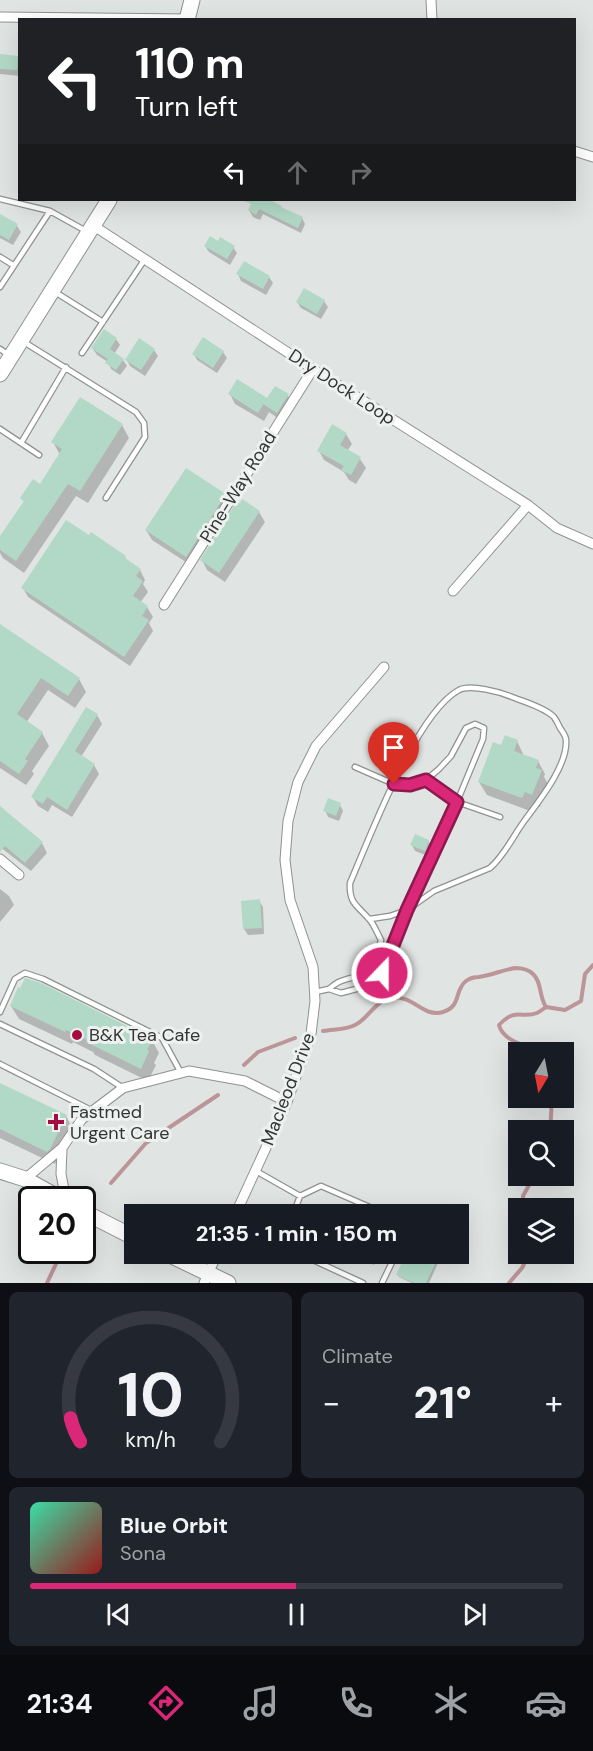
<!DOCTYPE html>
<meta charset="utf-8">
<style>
:root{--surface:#171b24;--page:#20242c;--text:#f1f3f6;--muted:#9ea1a6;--line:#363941;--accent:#db2777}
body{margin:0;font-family:"DM Sans",sans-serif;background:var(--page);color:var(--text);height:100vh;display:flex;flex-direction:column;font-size:22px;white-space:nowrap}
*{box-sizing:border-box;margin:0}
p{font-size:20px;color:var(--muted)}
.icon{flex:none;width:33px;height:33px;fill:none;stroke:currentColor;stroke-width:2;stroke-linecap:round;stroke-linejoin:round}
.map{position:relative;height:1283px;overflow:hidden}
.details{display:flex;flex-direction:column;gap:9px;padding:9px;background:#0d0f14;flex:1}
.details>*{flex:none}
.hud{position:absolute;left:18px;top:18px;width:558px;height:183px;border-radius:0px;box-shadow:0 6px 24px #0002;background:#202124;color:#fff;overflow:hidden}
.needle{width:39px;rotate:190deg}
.buttons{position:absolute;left:508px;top:1042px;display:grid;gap:12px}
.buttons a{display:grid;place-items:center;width:66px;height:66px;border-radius:0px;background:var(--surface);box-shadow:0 6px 24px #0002;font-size:30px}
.speed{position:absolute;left:18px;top:1186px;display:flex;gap:12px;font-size:30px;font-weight:700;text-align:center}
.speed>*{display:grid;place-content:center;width:78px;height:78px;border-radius:50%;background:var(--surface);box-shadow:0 6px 24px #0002;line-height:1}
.speed .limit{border:3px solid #111;border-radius:9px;background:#fff;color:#111}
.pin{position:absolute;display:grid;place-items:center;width:51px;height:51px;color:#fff;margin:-62px -26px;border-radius:50% 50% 50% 0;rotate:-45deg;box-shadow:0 0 6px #0007}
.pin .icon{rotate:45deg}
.me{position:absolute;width:66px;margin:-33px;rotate:22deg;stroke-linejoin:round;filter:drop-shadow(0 0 4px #0008)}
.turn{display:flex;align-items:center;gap:21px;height:126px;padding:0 18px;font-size:27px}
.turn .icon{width:78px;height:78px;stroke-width:2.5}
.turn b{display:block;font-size:42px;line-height:51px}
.lanes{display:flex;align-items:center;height:57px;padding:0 18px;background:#0003;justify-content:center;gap:30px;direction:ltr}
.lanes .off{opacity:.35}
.big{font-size:45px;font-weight:700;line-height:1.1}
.details .widget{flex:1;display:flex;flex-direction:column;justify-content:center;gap:9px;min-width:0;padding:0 21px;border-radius:9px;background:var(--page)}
.details .dial{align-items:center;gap:0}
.dial svg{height:156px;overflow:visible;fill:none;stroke:var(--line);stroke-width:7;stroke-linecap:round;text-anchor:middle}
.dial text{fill:var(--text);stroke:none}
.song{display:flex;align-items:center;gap:18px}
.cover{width:72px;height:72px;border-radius:9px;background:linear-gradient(135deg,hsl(160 70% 55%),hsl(0 70% 35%))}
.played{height:6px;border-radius:3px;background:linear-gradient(90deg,var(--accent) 50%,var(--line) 50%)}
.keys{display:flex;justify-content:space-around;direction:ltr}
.heat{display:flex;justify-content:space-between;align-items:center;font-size:33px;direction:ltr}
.details .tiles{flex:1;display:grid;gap:9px;grid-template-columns:1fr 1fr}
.widget:last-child{grid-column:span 2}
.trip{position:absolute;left:124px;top:1204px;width:345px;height:60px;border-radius:0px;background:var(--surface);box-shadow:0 6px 24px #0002;font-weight:700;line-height:60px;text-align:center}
.dock{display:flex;height:96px;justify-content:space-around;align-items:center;background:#090b0e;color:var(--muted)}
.dock .icon{width:42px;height:42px}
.dock .current{color:var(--accent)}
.dock b{font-size:27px;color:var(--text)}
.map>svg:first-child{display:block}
.shadow{fill:#0003}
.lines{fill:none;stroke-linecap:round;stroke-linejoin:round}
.stream{stroke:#bc9599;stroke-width:4}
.building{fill:#b2d9c7}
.service-casing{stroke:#8e9290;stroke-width:7}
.minor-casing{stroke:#8e9290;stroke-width:11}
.primary-casing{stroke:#8e9290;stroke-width:17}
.service{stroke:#fff;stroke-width:4.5}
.minor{stroke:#fff;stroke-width:9}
.primary{stroke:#fff;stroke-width:15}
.route-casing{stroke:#8e194d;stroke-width:15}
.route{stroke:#db2777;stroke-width:10}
.poi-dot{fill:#a50d42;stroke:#edf1ef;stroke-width:2}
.labels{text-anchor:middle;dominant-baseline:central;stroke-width:6;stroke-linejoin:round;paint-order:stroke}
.street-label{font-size:18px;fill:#333434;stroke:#edf1ef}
.poi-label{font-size:18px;fill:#333434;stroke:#edf1ef;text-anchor:start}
</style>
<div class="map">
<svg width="593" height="1283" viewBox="0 0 593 1283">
<rect width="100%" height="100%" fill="#e0e4e2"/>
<!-- shadow -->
<path class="shadow" d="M0 56 17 57 20 61V76L0 74Z
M255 200H267L281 207 282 210 302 218 305 224 301 233 263 214 260 220 253 217 249 210Z
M0 219 17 226 21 232 13 245 0 238Z
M219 243 233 247 237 253 230 265 209 252 205 246Z
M238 274 269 277 273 283 266 295 241 281Z
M324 301 328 307 321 319 301 308 297 302Z
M116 339 120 345 114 354 123 360 127 366 120 375 111 369 108 362 97 355 93 349Z
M154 350 158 356 145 376 130 366 127 360Z
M223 352 227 358 217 373 197 360 194 354Z
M230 394 266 399 288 396 293 405 283 422 269 412 264 421 235 404Z
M122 425 129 438 88 503 76 496 24 573 3 558 0 553V539L25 503 22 498 40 486 60 455 53 442Z
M346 434 352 444 347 451 360 459 366 468 356 484 349 480 344 472 324 460 319 451Z
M225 495 230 505 192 566 152 540 146 530Z
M259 512 265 522 225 582 207 570 202 560Z
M125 557 128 562 140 570 145 580 143 584 148 592 140 603 147 607 153 617 149 623 153 631 130 666 28 597 23 588Z
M0 625 79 679 86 692 75 708 48 690 26 723 42 733 49 746 32 771 34 774 26 785 0 768Z
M97 715 102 724 81 757 94 765 99 774 72 817 52 805 48 812 38 806 33 797Z
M517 741 524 756 538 761 545 774 544 777 548 784 540 807 532 804 530 811 487 795 479 782 502 747Z
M340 805 343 811 339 821 328 817 325 810Z
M0 810 42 843 47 853 31 871 0 847Z
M428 841 432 847 428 856 415 851 412 845Z
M0 889 9 896 14 905 0 922Z
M259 901 263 907 264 934 248 935 244 929Z
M11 1006 152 1040 159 1053 154 1063 156 1065 148 1081 95 1055 93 1052 73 1042 72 1044 19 1019Z
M0 1084 66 1116 73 1129 55 1164 0 1138Z
M351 1254H380L374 1265Z
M407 1254H442L429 1283H412L399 1277 398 1275Z"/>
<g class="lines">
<!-- stream -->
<path class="stream" d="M323 1031C333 1029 346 1030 355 1025 368 1019 376 1000 391 998 414 994 422 1018 443 1012 462 1006 454 990 466 981 470 978 475 977 479 977 492 975 503 970 515 968 521 968 529 970 533 974 542 982 539 997 546 1007L565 1010 581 1001 585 974 593 965
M532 1053 531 1048C519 1044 502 1038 499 1025 516 1007 522 1019 537 1013 541 1011 543 1009 546 1007
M244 1065 258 1052 295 1038
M519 1072V1073
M548 1098C554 1107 550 1120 550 1131
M111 1183 146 1143 218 1095
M523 1209V1196L534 1176
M47 1283 62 1251
M509 1283 522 1268 529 1254"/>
</g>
<!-- building -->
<path class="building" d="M0 54 18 56 17 70 0 69Z
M242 200H270L282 206 281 207 303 217 298 228 259 209 256 215 248 210 251 204Z
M0 214 18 224 9 240 0 235Z
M210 236 218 241 220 237 235 246 227 259 204 246Z
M244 261 270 276 263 289 236 274Z
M304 288 325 300 317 314 296 302Z
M104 329 117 338 110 349 124 359 116 370 105 363 108 359 91 348Z
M203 337 224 351 213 368 192 354Z
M139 338 155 349 141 370 125 360Z
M237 379 267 398 258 413 228 394Z
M275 386 289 394 277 413 263 404Z
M80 397 123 424 80 491 68 484 16 561 0 550V536L24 501 20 498 33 479 40 484 62 449 51 442Z
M332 424 347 433 340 445 361 457 351 475 341 470 344 466 317 451Z
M186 468 226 494 186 557 145 530Z
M242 499 260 511 219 573 200 560 237 501 240 503Z
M66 520 89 535 91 532 126 556 125 558 141 569 136 576 143 581 133 596 148 606 142 616 149 620 124 657 21 588Z
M0 624 80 678 68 696 41 678 17 714 43 732 25 759 28 761 19 774 0 761Z
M86 707 98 714 75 751 95 764 67 810 47 797 43 804 31 797Z
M505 735 518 740 514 751 539 760 536 768 542 770 532 795 525 792 522 798 478 782 493 742 501 745Z
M328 798 341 803 336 816 323 811Z
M0 806 43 842 25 863 5 846 0 852Z
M415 834 429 840 425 851 410 845Z
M260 899 262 928 243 929 241 901Z
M25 978 41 983 153 1039 147 1050 149 1051 141 1069 86 1042 87 1040 66 1030 65 1032 10 1006 18 987 20 988Z
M0 1083 67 1115 50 1149 47 1152 0 1129Z
M325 1205 346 1215H320Z
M406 1254H440L426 1283H414L396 1275Z"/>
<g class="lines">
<!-- service casing -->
<g class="service-casing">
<path id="service" d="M0 199 50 211
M0 257 13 265
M0 287 50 211 86 231
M55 292 103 322
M24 342 136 412 144 423 145 437 106 498
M0 349 9 355
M82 353 145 259
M0 429 39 455
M21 443 66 367
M355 767 394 784 410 785 426 780 439 769 451 756 466 728 475 724 484 728 483 739 457 802 426 780
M370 919 390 916 407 910 457 802 500 817
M315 992 329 989 341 993 364 987 372 983 383 973 407 910 434 891 490 868C505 855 513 836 525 820 539 801 568 765 566 740 566 736 562 731 560 728 558 724 556 719 553 716 543 707 525 702 512 697 500 692 471 684 459 690 416 713 370 837 350 883 349 904 357 905 369 919 374 924 377 933 381 940 376 958 374 971 354 977 342 981 339 980 329 989
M0 1012 15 979 25 973 43 979 162 1038 181 1073
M0 1024 94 1069 123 1088
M0 1064 91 1110
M256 1171 300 1196 293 1215
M300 1196 321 1186 388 1215
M300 1254 363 1283
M382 1283 396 1254"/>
</g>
<!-- minor casing -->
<g class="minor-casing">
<path id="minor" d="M431 0 432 20
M0 17 189 19
M574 151 593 157
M94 226 313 369 528 505 557 528 593 544
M453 591 528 505
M164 605 313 369
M0 859 19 875
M62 1148 61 1174 66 1200
M25 1179 62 1148 82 1119 123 1088 189 1071 245 1081 287 1102
M235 1215 287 1102 311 1034 315 1001 313 967 290 900 285 860 288 821 298 782 316 746 384 667
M204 1283 217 1254"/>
</g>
<!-- primary casing -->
<g class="primary-casing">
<path id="primary" d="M187 20 192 0
M0 374 109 200
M0 1171 25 1179 63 1200
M82 1211 135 1238
M168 1254 228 1283"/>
</g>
<!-- service -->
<use href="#service" class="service"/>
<!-- minor -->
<use href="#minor" class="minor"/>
<!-- primary -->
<use href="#primary" class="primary"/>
</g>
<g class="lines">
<!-- route casing -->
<g class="route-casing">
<path id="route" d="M382 973 407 910 457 802 426 780 410 785 394 784"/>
</g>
<!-- route -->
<use href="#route" class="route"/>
</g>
<!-- markers -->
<g class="poi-dot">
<circle cx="77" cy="1035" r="6"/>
<path d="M53 1113h6v6h6v6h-6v6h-6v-6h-6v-6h6z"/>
</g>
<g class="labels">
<!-- street labels -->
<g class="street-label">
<text transform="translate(342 387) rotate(33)">Dry Dock Loop</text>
<text transform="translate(238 487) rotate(-58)">Pine-Way Road</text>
<text transform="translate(288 1089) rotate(-69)">Macleod Drive</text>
</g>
<!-- poi labels -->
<g class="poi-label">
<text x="89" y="1035">B&amp;K Tea Cafe</text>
<text x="70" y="1112">Fastmed<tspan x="70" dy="21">Urgent Care</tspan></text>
</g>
</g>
</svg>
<div class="buttons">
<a><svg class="needle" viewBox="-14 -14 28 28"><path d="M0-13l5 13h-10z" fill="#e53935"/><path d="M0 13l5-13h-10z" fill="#9ea1a6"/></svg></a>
<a><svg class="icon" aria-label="search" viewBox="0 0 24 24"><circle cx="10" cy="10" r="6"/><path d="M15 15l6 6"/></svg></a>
<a><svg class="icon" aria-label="layers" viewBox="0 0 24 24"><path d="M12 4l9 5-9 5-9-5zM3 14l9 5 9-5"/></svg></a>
</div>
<div class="speed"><div class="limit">20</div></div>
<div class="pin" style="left:394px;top:784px;background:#d93025"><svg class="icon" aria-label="arrive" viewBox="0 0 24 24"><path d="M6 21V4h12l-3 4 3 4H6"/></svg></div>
<svg class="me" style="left:382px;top:973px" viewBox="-20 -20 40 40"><circle r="17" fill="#db2777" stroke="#fff" stroke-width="3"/><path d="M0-11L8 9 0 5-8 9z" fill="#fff"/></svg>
<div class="trip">21:35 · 1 min · 150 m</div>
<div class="hud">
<div class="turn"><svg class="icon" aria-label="left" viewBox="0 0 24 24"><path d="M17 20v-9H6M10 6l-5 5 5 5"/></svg><div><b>110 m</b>Turn left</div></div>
<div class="lanes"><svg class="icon" aria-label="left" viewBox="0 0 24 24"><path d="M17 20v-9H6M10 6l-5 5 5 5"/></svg><svg class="icon off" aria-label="ahead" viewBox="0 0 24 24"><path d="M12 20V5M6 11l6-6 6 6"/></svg><svg class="icon off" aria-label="right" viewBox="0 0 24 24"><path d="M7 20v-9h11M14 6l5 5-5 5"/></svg></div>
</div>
</div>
<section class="details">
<div class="tiles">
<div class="widget dial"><svg viewBox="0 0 100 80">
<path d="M14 69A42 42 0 1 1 86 69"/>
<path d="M14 69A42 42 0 0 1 9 57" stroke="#db2777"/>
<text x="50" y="56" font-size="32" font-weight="700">10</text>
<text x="50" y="72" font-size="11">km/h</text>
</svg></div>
<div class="widget"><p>Climate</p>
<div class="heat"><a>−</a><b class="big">21°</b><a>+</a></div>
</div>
<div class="widget">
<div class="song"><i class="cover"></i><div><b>Blue Orbit</b><p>Sona</p></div></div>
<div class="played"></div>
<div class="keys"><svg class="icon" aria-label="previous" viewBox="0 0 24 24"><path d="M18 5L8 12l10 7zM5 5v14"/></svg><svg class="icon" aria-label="pause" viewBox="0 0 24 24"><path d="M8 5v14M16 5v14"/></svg><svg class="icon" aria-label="next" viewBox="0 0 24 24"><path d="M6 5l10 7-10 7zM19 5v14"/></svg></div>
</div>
</div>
</section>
<nav class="dock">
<b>21:34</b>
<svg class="icon current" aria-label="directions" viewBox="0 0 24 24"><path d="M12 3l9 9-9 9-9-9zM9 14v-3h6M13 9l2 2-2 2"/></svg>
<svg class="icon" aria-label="music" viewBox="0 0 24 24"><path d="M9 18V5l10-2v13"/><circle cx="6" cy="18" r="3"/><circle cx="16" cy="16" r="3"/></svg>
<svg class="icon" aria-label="phone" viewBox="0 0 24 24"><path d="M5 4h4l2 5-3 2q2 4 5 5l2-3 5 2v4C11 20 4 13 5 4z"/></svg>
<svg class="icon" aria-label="climate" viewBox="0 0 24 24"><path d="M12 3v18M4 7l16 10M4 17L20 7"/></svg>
<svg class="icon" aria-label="car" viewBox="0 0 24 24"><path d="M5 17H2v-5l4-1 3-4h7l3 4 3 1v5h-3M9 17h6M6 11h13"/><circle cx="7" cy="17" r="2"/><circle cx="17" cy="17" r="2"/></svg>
</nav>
